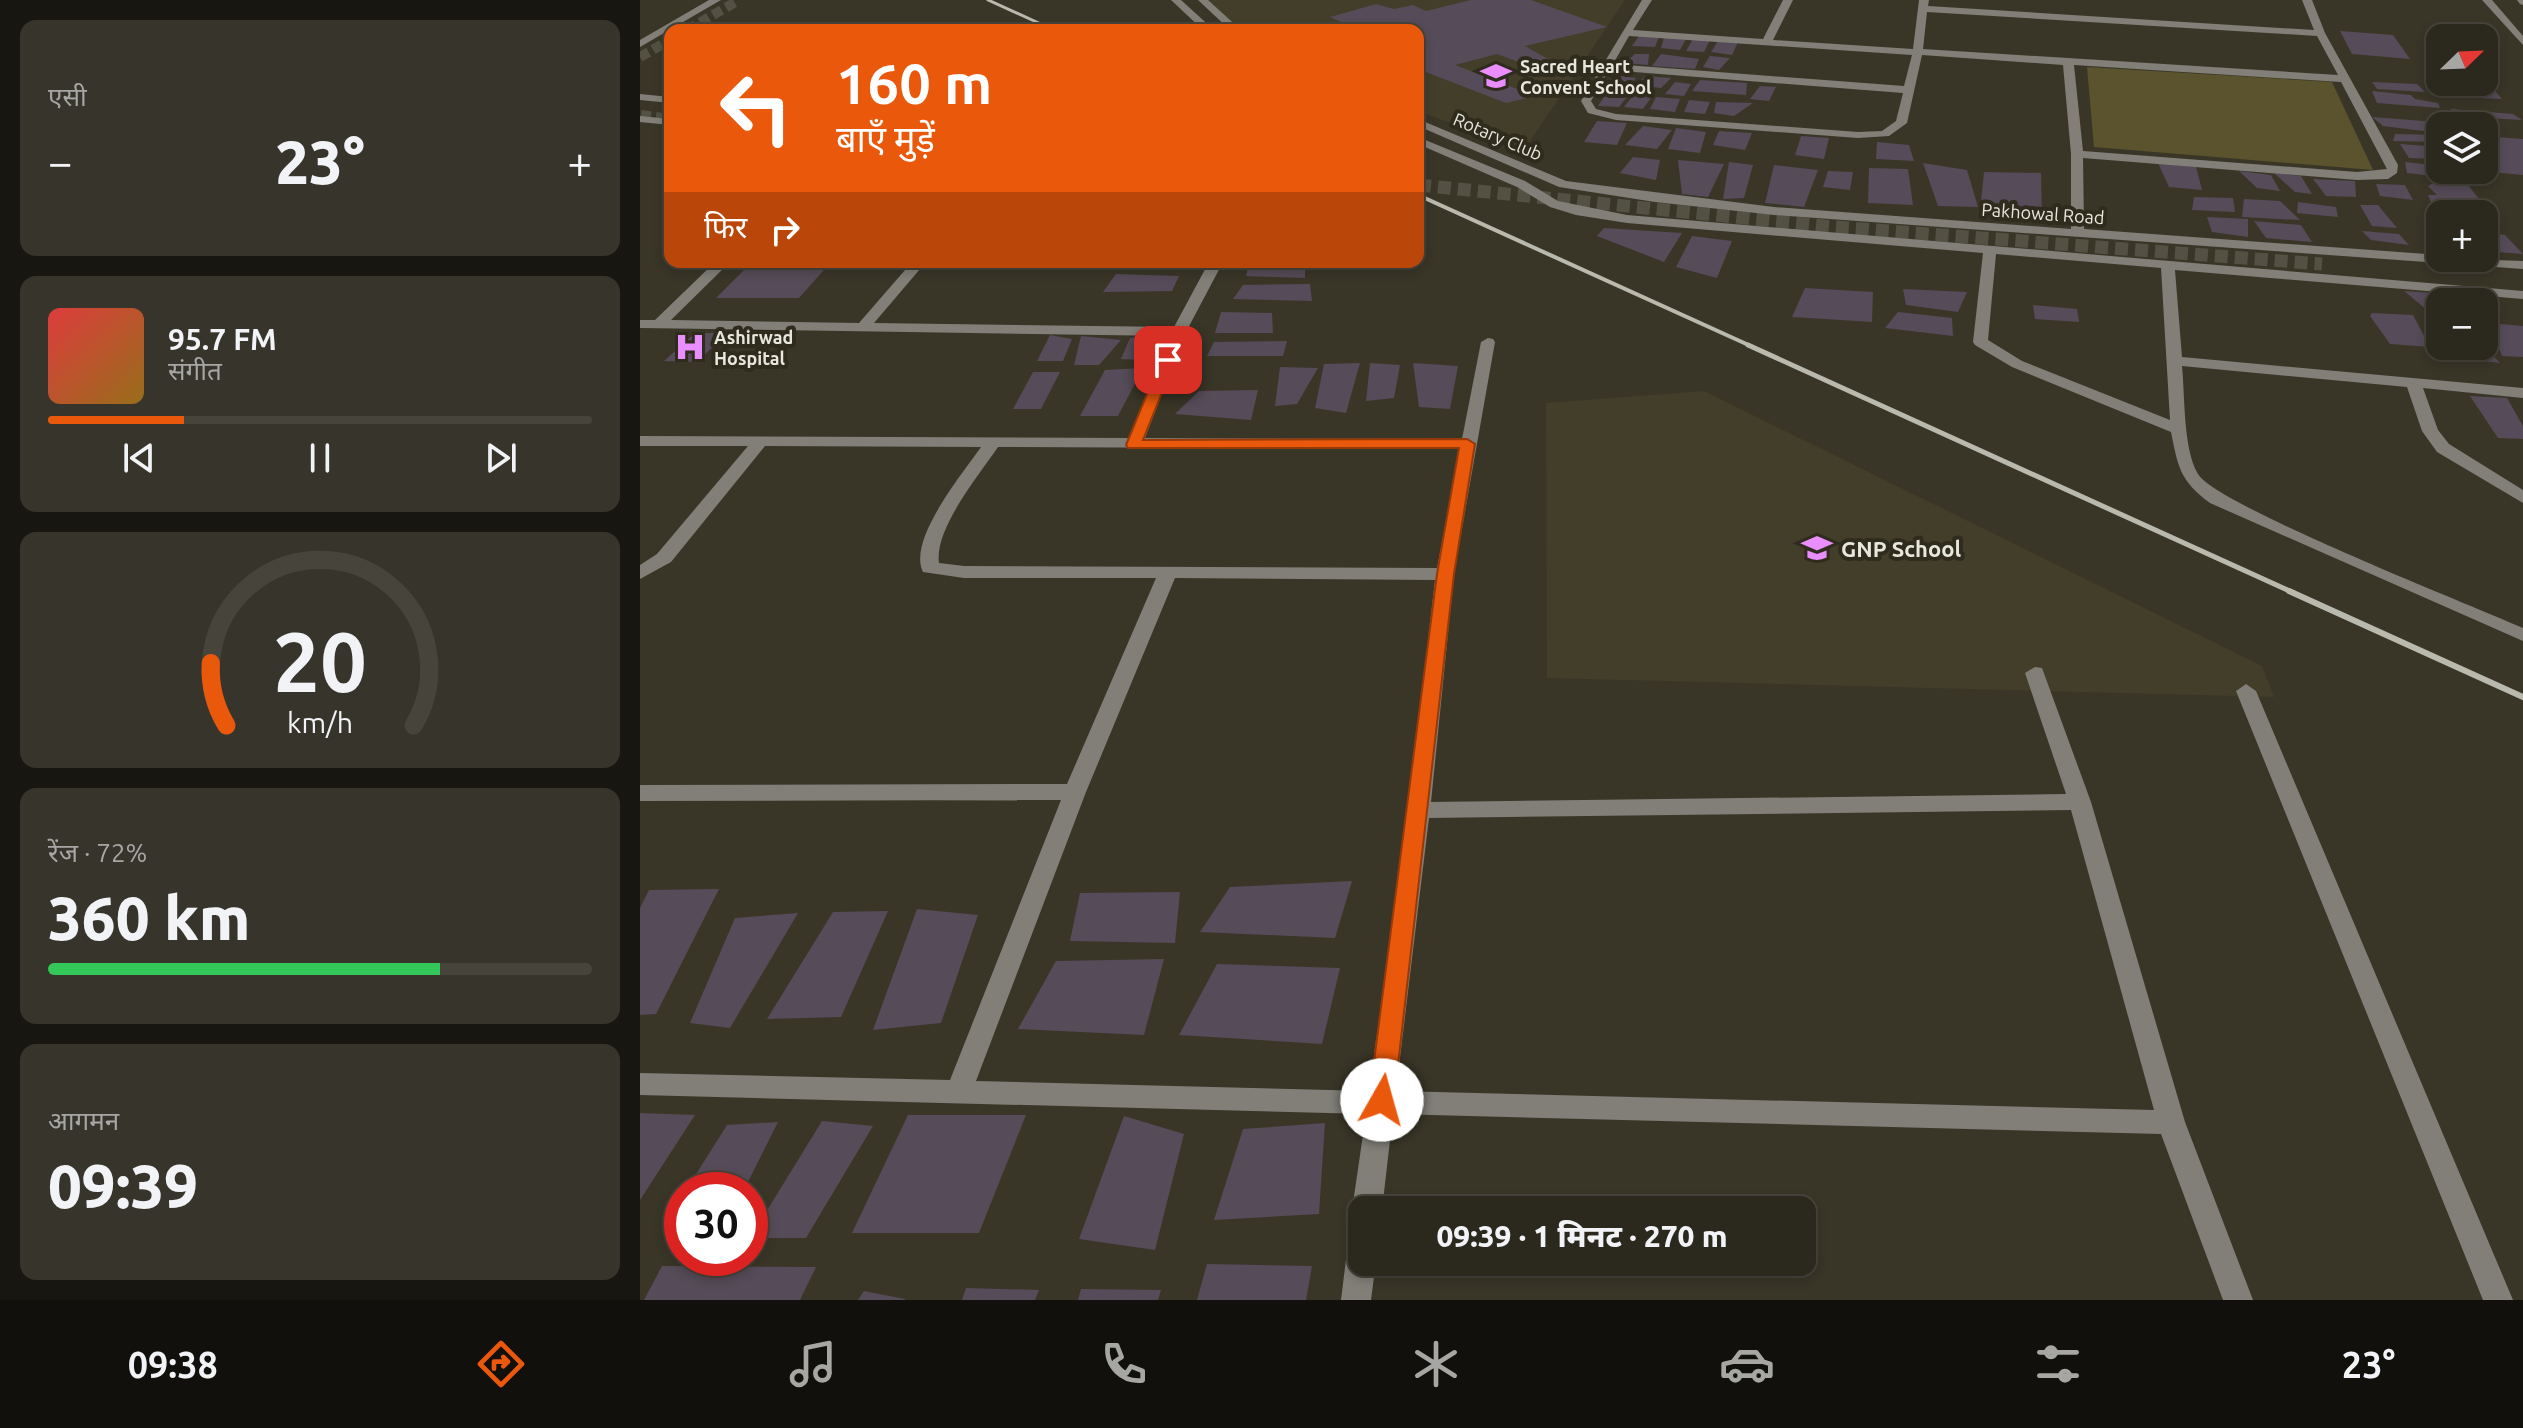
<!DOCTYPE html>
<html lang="hi">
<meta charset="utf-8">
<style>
:root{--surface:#2b281e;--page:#37342b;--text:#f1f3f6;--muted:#a6a6a4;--line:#47443c;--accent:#ea580c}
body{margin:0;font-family:Ubuntu,"Noto Sans Devanagari",sans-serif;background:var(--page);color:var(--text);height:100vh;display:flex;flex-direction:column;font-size:30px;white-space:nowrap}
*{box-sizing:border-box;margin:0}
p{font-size:26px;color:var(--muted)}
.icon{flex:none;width:44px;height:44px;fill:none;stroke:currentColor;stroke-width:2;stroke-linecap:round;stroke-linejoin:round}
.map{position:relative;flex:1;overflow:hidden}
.sheet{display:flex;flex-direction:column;gap:20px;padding:20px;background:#181610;width:640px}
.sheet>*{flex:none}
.hud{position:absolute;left:24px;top:24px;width:760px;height:244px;border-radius:16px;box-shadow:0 4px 12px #0003,0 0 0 2px var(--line);background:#ea580c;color:#fff;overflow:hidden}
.needle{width:52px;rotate:67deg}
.fabs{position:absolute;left:1786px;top:24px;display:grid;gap:16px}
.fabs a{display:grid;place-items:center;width:72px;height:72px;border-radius:16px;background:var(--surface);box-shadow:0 4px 12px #0003,0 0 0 2px var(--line);font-size:40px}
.speed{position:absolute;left:24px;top:1172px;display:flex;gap:16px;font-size:40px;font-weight:700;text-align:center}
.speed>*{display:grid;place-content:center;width:104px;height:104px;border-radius:50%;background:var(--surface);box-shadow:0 4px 12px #0003,0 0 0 2px var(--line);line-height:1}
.speed .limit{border:12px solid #d22;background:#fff;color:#111}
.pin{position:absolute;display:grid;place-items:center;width:68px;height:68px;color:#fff;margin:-34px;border-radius:16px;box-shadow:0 4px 12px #0006}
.me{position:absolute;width:88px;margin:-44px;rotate:7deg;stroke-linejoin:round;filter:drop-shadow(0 0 6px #0008)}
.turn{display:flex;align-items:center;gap:28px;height:168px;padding:0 40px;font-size:36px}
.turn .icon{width:104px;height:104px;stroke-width:2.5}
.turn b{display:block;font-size:56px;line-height:68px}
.then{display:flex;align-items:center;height:76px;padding:0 40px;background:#0003;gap:16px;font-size:30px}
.big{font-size:60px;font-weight:800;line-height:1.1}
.sheet .widget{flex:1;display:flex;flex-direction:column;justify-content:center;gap:12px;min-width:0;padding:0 28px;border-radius:16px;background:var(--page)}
.sheet .dial{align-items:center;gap:0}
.dial svg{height:208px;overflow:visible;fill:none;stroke:var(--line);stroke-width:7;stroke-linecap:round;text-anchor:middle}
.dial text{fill:var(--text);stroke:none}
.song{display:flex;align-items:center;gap:24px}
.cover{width:96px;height:96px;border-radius:12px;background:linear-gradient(135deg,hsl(0 70% 55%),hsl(40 70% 35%))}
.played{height:8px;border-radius:4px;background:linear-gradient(90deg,var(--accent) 25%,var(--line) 25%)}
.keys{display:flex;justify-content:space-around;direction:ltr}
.heat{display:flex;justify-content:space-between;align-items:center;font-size:44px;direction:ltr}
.charge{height:12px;border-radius:6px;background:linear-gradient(90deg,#34c759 72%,var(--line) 0)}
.trip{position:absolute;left:708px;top:1196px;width:468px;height:80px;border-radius:16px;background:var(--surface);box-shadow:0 4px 12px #0003,0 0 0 2px var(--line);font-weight:800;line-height:80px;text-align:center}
.tab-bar{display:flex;height:128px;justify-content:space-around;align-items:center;background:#11100c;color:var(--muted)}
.tab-bar .icon{width:56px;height:56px}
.tab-bar .on{color:var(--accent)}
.tab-bar b{font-size:36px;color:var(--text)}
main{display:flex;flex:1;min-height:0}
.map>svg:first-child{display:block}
.built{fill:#423e29}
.green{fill:#5b532d}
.building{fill:#564b58}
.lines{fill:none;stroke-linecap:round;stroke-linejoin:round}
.minor-tunnel-far1{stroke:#535143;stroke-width:10;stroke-dasharray:10 5;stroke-linecap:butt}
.minor-tunnel{stroke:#535143;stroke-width:13;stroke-dasharray:13 7;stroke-linecap:butt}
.minor{fill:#817f78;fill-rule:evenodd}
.rail-far3{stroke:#bab9ae;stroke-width:3}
.rail-far2{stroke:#bab9ae;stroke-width:4}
.rail-far1{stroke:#bab9ae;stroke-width:5}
.rail{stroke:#bab9ae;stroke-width:6}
.route{fill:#ea580c;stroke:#983908;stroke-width:2}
.labels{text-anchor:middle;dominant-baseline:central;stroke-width:8;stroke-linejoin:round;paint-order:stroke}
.far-poi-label{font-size:18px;font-weight:bold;fill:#e8e7dd;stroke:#2f2c1e;text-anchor:start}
.far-street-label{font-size:18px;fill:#e8e7dd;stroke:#2f2c1e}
.poi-label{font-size:22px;font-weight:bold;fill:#e8e7dd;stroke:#2f2c1e;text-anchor:start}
</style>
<main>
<section class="sheet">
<div class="widget"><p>एसी</p>
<div class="heat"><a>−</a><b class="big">23°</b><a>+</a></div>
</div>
<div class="widget">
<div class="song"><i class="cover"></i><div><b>95.7 FM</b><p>संगीत</p></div></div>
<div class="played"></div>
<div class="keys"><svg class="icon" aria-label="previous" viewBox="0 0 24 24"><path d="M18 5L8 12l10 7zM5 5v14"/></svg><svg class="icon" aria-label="pause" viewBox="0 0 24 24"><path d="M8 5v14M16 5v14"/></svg><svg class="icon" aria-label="next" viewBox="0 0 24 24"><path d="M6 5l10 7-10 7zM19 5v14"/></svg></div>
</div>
<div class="widget dial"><svg viewBox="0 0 100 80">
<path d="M14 69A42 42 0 1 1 86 69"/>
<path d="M14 69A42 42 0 0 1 8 45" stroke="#ea580c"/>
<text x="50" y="56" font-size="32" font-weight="700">20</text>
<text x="50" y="72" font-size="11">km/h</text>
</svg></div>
<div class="widget"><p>रेंज · 72%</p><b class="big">360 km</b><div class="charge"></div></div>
<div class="widget"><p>आगमन</p><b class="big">09:39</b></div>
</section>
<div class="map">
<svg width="1883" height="1300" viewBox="0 0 1883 1300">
<rect width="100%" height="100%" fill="#393628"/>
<!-- built -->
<path class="built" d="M566 0H985L884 150 778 111V30H600Z
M1064 391 1622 666 1634 697 907 678 906 403Z"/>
<!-- green -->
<path class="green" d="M1447 67 1692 82 1733 170 1454 147Z"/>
<!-- building -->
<path class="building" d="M831 0H891L967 27 885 46 920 66 900 70 857 54 815 65 895 96 866 103 778 69V30H681L673 27 701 22 690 17 736 4 754 9 773 5 786 11Z
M1700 31 1753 35 1770 59 1712 54Z
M999 36 1019 37 1015 47 992 46Z
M1024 37 1046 39 1040 50 1021 48Z
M1053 39 1070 40 1064 52 1046 51Z
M1078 41 1098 42 1092 55 1071 52Z
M995 54H1009L1008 65 985 63Z
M1021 54 1059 59 1055 69 1012 66Z
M1070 56 1090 58 1079 70 1063 67Z
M981 76 996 78 988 91 972 88Z
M1004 76 1031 78 1021 88 998 85Z
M1060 80 1107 83 1106 95 1052 91Z
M1035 82 1051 84 1044 96 1025 94Z
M1732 82 1777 84 1785 92 1737 89Z
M1120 86 1136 87 1129 101 1110 99Z
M1790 86 1855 91 1862 99 1796 96Z
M968 91 990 93 979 107 958 106Z
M1732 91 1771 95 1775 99 1798 103 1800 108 1737 103Z
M995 93 1013 95 1003 109 984 107Z
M1016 97 1040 99 1035 112 1010 109Z
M1049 100 1070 102 1065 114 1044 112Z
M1076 102 1113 103 1094 116 1074 113Z
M1811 109 1873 114 1882 120 1811 116Z
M1732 117 1796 122 1800 133 1743 126Z
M957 121 987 123 977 145 944 142Z
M1003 126 1032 130 1017 149 985 145Z
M1036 128 1066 132 1060 153 1028 149Z
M1079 131 1112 133 1105 150 1073 145Z
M1755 134 1800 135V142L1753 141Z
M1161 136 1189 138 1184 159 1155 155Z
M1844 136 1883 139V175L1851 172 1844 161Z
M1237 142 1269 145 1274 161 1236 159Z
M1760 144 1800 147V159L1769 158Z
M993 157 1020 160 1016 180 980 173Z
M1038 160 1084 164 1068 197 1042 194Z
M1089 162 1113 165 1104 198 1083 199Z
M1765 162 1800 166V170H1824L1837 181 1767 173Z
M1283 163 1327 170 1338 207 1298 206Z
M1518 163 1556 167 1562 190 1529 187Z
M1134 165 1178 170 1164 207 1125 203Z
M1229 168 1268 169 1273 205 1228 203Z
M1188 171 1213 172 1210 190 1183 187Z
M1599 171 1631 175 1640 191 1617 188Z
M1344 172 1401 173 1402 217 1340 212Z
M1634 173 1661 176 1672 194 1655 192Z
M1673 179 1715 181 1716 197 1686 196Z
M1795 182 1828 185 1846 208 1791 202 1788 195H1797L1788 186Z
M1736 184 1765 185 1773 200 1740 196Z
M1554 197 1593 198 1595 212 1552 210Z
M1604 199 1640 201 1660 220 1602 217Z
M1658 202 1696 207 1698 217 1657 213Z
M1720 205H1738L1757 228 1732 226Z
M1567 217 1608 219V237L1572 232Z
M1614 221 1661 225 1672 242 1626 238Z
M964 228 1042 233 1024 262 957 236Z
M1722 231 1759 234 1769 245 1731 240Z
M1788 231H1800V249L1788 248Z
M1844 232 1865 235 1883 254 1844 251Z
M1052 236 1092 241 1077 278 1036 267Z
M112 262H191L159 298H76Z
M609 262 665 263V278L606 276Z
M476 274 539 276 532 291 463 292Z
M670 284 672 301 593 299 603 285Z
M1165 288 1233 292 1232 322 1152 317Z
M1263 289 1327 292 1318 312 1266 305Z
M1764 291 1807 294 1814 302H1800V316L1793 315Z
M1844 297V298L1858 317H1844V302H1826L1824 298Z
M1393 305 1437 309 1439 322 1395 319Z
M581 312 632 313 633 333H575Z
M1258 312 1312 318 1313 336 1245 328Z
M1732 313 1773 315 1790 347 1750 344 1730 316Z
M1849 323 1883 326V357L1862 356Z
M55 333H87L57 362 24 361Z
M410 335 432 339 423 361H397Z
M517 335 502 360 481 359 490 338Z
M441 336 481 340 459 365H434Z
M647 341 643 356H567L574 342Z
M1795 341 1800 342V346H1809L1820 356 1804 355Z
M1828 346H1845L1860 363 1843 361Z
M720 363 706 413 675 408 684 364Z
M730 363 760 365 754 398 726 401Z
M773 363 818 366 810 409 779 407Z
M640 367 678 368 657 404 635 406Z
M503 368 478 416H440L465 370Z
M393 372H420L401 409H373Z
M618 390 611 420 535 414 559 391Z
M1830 396 1867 398 1883 426V439L1858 438Z
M712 881 695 938 560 932 590 887Z
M79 889 16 1014 0 1015V908L9 890Z
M540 892 535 943 430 941 440 893Z
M277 909 338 915 301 1023 233 1030Z
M248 911 201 1017 127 1019 193 912Z
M158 913 90 1028 50 1023 95 918Z
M524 959 504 1035 378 1029 416 961Z
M577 964 700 968 682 1044 539 1035Z
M0 1113 55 1115 0 1200Z
M268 1115H386L339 1233H212Z
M484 1116 544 1134 515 1250 439 1239Z
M182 1121 233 1126 166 1238H110Z
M138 1122 104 1190H46L87 1125Z
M685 1123 679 1214 574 1220 603 1129Z
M42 1197V1228L22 1229Z
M567 1264 672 1266 666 1300H557Z
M22 1266 176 1267 160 1300H4Z
M326 1288 399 1290 395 1300H322Z
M441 1289 521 1290 518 1300H438Z
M224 1291 265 1299V1300H218Z"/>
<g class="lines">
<!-- minor-tunnel-far1 -->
<path class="minor-tunnel-far1" d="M47 30 99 0
M0 57 30 40
M1 115 30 119"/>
<!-- minor-tunnel -->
<path class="minor-tunnel" d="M778 185 1184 226 1682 264"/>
<!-- minor -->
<path class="minor" d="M69 0H81L0 47V40Z
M531 0H541L574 30H563Z
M558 0H568L601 30H590Z
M1002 0H1012L993 30 1123 39 1143 0H1153L1133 40 1273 49 1279 0H1289L1288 6 1674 30 1662 0H1672L1685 33 1758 165 1757 173 1748 179 1717 180 1443 158 1444 229 1800 255V258L1883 261V269L1134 215 1015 202 919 187 778 126V119L926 181 1134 207 1431 229V154L1423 65 1282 55 1267 123 1249 136 1218 138 976 120 948 113 941 101ZM1287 12 1677 36 1698 75 1283 49ZM989 36 1272 55 1264 86 973 64ZM1434 65 1701 82 1747 169 1717 172 1443 151ZM969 70 1263 93 1256 121 1242 131 1218 132 976 114 956 109 951 101Z
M1842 0H1852L1883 36V45Z
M1877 0H1883V5L1880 4Z
M0 94 30 97V103L0 100Z
M0 116 30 119V125L0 122Z
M778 137 885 181 918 201 987 215 1883 291V299L1535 270 1542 357 1883 388V398L1783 388 1798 430 1809 444 1883 490V503L1797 452 1782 431 1767 387 1542 366C1545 396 1543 449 1558 474 1576 505 1834 606 1883 628V641L1570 503C1540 481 1538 467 1531 432L1372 367 1335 345 1333 342 1343 253 987 223 936 215 910 207 877 187 778 144ZM1356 254 1521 268 1530 420 1382 361 1348 340Z
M75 262H90L31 320 219 323 272 262H286L234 323 534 327 569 262H583L546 332 505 438 822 439 841 342 848 338 853 339 855 342 814 574 791 802 1426 794 1385 673 1395 667 1402 668 1451 802 1545 1122 1613 1300H1583L1521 1134 753 1114 742 1210H722V1221L717 1219 712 1210 726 1114 0 1095V1073L310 1080 421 800 0 801V785L427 784 516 578H324L283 572C267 540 323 473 341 447L125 446 31 562 0 579V565L17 554 108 446H0V436L489 438 530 336 0 328V320H15ZM358 447 820 449 797 568 324 566 299 563C294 529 339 475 358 447ZM535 578 795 580 768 810 729 1091 336 1081 446 792ZM1431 810 1514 1110 756 1091 789 818Z
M1606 684 1616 691 1873 1300H1843L1596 691Z
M722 1237V1262H736L731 1300H701L707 1251 711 1241Z"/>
<!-- rail-far3 -->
<path class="rail-far3" d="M348 0 414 30"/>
<!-- rail-far2 -->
<path class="rail-far2" d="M778 195 1113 347"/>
<!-- rail-far1 -->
<path class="rail-far1" d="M1108 345 1654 593"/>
<!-- rail -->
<path class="rail" d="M1649 591 1883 697"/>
</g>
<!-- route -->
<path class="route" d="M528 356 535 360 503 440 827 439 835 444 814 574 754 1100 750 1108 742 1111 733 1108 729 1100 797 574 819 448H488L486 445 521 360Z"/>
<!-- icons -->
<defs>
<g id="school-bare" transform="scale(2.4)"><path d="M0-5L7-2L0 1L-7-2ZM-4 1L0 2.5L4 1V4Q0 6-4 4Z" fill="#ea8dfd" stroke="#2f2c1e" stroke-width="2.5" paint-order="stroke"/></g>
<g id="hospital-bare" transform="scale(2.4)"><path d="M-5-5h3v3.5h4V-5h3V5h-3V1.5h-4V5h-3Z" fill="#ea8dfd" stroke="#2f2c1e" stroke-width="2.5" paint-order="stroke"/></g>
</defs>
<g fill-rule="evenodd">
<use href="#school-bare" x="856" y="76"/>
<use href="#hospital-bare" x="50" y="347"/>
<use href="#school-bare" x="1177" y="548"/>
</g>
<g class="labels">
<!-- far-poi labels -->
<g class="far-poi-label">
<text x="880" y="66">Sacred Heart<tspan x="880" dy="21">Convent School</tspan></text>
<text x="74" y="337">Ashirwad<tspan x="74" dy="21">Hospital</tspan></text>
</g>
<!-- far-street labels -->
<g class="far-street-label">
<text transform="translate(858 136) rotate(23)">Rotary Club</text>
<text transform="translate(1403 213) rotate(4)">Pakhowal Road</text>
</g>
<!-- poi labels -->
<g class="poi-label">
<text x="1201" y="548">GNP School</text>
</g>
</g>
</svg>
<div class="fabs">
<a><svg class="needle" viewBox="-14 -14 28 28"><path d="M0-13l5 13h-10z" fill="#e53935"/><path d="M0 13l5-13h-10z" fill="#a6a6a4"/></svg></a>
<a><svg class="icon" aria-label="layers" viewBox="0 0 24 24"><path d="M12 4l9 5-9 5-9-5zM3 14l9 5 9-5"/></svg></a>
<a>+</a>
<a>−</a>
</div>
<div class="speed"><div class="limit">30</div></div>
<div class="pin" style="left:528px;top:360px;background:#d93025"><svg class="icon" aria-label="arrive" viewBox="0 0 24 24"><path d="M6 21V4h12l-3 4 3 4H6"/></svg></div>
<svg class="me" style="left:742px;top:1100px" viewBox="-20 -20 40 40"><circle r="19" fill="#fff"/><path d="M0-13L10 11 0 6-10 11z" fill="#ea580c"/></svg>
<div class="trip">09:39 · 1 मिनट · 270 m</div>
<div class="hud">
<div class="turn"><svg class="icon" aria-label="left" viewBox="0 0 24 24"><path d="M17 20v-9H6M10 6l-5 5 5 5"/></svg><div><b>160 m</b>बाएँ मुड़ें</div></div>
<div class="then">फिर<svg class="icon" aria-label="right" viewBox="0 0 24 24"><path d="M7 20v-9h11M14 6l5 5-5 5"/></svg></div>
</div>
</div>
</main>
<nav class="tab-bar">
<b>09:38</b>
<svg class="icon on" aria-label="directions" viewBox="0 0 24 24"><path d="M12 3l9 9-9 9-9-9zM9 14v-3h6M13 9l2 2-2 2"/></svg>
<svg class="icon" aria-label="music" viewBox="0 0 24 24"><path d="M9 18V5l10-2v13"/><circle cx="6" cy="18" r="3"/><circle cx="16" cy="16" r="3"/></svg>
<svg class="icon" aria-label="phone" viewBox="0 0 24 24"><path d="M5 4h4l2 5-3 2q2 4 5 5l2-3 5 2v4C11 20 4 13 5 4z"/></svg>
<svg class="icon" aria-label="climate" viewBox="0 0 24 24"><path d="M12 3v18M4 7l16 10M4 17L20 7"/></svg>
<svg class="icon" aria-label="car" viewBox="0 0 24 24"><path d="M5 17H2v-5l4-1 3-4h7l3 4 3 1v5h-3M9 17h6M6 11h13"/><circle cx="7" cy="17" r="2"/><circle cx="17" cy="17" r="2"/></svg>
<svg class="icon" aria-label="filters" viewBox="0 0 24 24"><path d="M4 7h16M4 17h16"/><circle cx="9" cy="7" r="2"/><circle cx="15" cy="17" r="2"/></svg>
<b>23°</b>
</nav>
